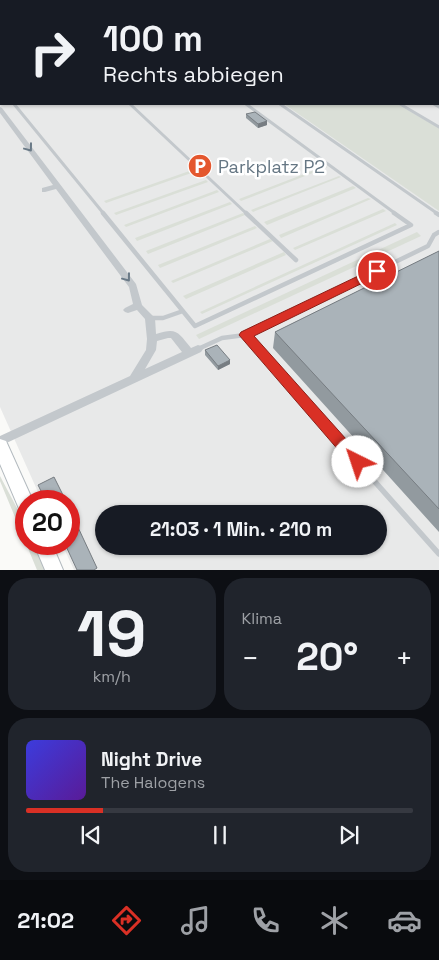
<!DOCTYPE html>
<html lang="de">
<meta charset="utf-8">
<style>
:root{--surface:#171b24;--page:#20242c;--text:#f1f3f6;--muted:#9ea1a6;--line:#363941;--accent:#d93025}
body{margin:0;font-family:"Space Grotesk",sans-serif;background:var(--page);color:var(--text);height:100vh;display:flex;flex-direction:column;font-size:19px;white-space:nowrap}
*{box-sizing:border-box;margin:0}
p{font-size:16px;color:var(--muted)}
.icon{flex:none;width:28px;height:28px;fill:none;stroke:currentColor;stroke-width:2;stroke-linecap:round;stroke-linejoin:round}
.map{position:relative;height:570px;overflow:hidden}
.panel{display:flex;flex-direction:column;gap:8px;padding:8px;background:#0d0f14;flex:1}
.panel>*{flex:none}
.banner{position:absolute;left:0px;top:0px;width:440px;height:105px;box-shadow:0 1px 4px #0004;background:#171b24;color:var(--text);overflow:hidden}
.speed{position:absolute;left:15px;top:490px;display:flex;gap:10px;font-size:25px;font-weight:700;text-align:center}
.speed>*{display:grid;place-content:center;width:65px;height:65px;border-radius:50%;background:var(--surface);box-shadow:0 1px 4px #0004;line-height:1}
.speed .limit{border:8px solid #d22;background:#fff;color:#111}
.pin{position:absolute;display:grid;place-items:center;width:42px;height:42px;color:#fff;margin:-21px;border:2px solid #fff;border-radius:50%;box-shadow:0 1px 5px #0007}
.me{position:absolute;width:55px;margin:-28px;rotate:319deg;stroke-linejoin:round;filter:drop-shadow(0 0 4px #0008)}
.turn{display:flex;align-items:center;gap:18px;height:105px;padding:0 20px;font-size:22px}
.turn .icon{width:65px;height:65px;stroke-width:2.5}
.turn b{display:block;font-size:35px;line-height:42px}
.big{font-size:38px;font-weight:600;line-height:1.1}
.panel .card{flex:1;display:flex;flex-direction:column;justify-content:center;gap:8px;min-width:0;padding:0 18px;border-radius:20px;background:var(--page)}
.panel .dial{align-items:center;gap:0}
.dial b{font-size:65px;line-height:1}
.song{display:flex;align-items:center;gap:15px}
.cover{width:60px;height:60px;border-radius:8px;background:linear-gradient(135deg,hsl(240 70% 55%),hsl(270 70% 35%))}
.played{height:5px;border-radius:2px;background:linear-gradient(90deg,var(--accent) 20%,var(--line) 20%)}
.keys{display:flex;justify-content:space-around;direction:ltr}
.heat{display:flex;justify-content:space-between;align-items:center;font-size:28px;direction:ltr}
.panel .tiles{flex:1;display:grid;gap:8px;grid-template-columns:1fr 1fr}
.card:last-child{grid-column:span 2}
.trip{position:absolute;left:95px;top:505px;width:292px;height:50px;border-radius:25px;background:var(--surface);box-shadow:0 1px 4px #0004;font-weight:600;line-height:50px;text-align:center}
.tab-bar{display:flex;height:80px;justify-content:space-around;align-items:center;background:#090b0e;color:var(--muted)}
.tab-bar .icon{width:35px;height:35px}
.tab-bar .active{color:var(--accent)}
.tab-bar b{font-size:22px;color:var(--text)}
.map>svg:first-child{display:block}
.built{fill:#e8e9e9;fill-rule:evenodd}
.green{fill:#dadfd7}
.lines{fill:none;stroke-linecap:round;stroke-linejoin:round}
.secondary-casing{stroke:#b3babf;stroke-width:2}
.service-far3{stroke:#c3c8cc;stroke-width:2.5}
.service-far2{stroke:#c3c8cc;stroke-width:3}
.service-far1{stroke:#c3c8cc;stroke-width:4.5}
.service{stroke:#c3c8cc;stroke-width:5.5}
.minor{fill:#c3c8cc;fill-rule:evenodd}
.secondary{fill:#fff;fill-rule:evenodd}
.wall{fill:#929a9f}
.shaded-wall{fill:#777d82}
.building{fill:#aab3b9;stroke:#777d82}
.oneway{stroke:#6a7a87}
.route{fill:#d93025;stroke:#8d1f18}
.labels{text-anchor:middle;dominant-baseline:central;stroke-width:5;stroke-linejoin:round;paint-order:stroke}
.poi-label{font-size:18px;fill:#657683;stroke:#fff;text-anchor:start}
</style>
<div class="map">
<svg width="439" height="570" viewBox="0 0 439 570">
<rect width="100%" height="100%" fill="#fafaf8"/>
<!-- built -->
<path class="built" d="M283 0H439V570H74L62 544H69V501H42L0 407V66L1 104H439V1H277ZM104 514H379V546H104Z"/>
<!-- green -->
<path class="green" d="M0 0H219L1 1 0 48Z
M284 104H397L439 128V211Z
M325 166 328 167 241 201 239 199Z
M195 169 197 171 106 203 104 201Z
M339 176 341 177 253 212 251 210Z
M206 180 208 182 116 215 114 213Z
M353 186 356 188 267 225 264 222Z
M217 190 219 192 126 227 124 225Z
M368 198 371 199 281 238 279 235Z
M230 202 232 204 137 241 135 238Z
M383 209 386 211 295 250 293 248Z
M243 213 245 215 148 254 146 251Z
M395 223 397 225 202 314 200 312Z
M255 226 257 228 160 268 158 265Z
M417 232 421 236 199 339 196 335Z
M270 239 273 241 173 283 171 281Z
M284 252 286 255 186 299 183 296Z
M0 476 26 525V544H34L45 570H37L0 481Z"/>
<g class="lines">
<!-- secondary casing -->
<g class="secondary-casing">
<path id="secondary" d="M0 439 6 441 33 501H26V513L20 511 0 464Z
M34 544H52L63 570H45Z"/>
</g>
<!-- service-far3 -->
<path class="service-far3" d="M419 0 422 1
M0 83 1 81"/>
<!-- service-far2 -->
<path class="service-far2" d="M14 104 104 214
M130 104 247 214
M246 104 396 214
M280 104 438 214
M400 104 439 127
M434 104 439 107"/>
<!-- service-far1 -->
<path class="service-far1" d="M103 213 195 326 411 225 394 213
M246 213 296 260
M436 213 439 215
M150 318H163L183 311
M245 335 276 369
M198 349 222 338 245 335 428 246 434 235 439 232"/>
<!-- service -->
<path class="service" d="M274 368 439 554"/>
<!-- minor -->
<path class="minor" d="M0 107 2 108 136 284 142 305 155 318 156 334C178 327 178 333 191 348L198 345 201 346 203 349 201 352 0 446V436L130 376 146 350 147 339 145 319 137 310 128 313 125 312 123 310 125 308 133 304 129 287 56 189 45 192H42V188L53 185 0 113ZM168 338H171L182 352 145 369 156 350 157 341Z"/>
<!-- secondary -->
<use href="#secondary" class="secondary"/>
</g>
<!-- wall -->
<path class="wall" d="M246 114 267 121V125L258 128 246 118Z
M439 251V532L273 348 275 332Z
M205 350 230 360V364L218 370 205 355Z"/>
<!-- shaded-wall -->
<path class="shaded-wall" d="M267 121V125L258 128V124Z
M230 360V364L218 370V366Z"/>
<!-- building -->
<path class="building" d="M255 112 267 121 258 124 246 114Z
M439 251V509L275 332Z
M217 345 230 360 218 366 205 350Z
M54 477 66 501H46L38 485Z
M69 508 97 568 94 570H77L65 544H69Z"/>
<!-- one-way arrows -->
<defs><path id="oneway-chevron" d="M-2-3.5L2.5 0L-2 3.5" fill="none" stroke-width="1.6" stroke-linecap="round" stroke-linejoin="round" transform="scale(1.25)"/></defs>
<g class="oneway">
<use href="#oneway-chevron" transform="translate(29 148) rotate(53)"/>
<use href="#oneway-chevron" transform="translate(127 278) rotate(53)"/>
</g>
<!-- route -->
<path class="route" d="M377 267 383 271 381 274 254 336 363 458 365 462 363 467 358 469 353 467 239 335 241 332Z"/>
<!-- icons -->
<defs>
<g id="parking-disc" transform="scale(1.25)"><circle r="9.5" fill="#e4572e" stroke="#fff"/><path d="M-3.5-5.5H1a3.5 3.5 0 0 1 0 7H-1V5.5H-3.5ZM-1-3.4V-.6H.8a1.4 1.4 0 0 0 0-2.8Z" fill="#fff"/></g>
</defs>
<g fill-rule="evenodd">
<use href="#parking-disc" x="200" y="166"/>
</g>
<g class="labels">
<!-- poi labels -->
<g class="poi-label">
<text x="218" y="166">Parkplatz P2</text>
</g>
</g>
</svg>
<div class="speed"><div class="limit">20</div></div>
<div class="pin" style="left:377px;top:271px;background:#d93025"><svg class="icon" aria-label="arrive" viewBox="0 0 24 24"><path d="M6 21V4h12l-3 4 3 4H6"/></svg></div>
<svg class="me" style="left:358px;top:462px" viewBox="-20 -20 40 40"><circle r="19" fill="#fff"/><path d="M0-13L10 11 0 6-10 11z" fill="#d93025"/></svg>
<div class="trip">21:03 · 1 Min. · 210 m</div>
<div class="banner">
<div class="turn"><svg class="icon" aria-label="right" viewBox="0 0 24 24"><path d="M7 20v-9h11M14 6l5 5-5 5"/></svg><div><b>100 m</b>Rechts abbiegen</div></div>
</div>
</div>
<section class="panel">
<div class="tiles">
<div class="card dial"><b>19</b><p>km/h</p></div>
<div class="card"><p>Klima</p>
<div class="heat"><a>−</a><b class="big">20°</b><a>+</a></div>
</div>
<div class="card">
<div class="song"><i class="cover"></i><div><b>Night Drive</b><p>The Halogens</p></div></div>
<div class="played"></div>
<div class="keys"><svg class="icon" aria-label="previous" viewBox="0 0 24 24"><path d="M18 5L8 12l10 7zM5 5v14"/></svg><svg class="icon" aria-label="pause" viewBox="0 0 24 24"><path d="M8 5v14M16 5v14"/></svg><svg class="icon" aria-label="next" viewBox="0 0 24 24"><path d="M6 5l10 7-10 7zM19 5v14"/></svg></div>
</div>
</div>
</section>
<nav class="tab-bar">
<b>21:02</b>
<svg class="icon active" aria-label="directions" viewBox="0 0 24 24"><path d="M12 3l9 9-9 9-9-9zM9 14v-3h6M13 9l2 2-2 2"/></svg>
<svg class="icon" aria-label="music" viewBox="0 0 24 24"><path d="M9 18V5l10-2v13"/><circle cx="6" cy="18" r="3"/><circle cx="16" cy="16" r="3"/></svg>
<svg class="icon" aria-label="phone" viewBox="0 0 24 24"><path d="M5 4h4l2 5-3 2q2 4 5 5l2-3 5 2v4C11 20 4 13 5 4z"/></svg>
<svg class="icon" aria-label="climate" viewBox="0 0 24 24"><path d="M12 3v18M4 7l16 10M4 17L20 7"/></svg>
<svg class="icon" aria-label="car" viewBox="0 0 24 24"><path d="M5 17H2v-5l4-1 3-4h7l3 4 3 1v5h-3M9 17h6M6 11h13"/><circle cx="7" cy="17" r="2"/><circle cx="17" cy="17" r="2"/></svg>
</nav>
